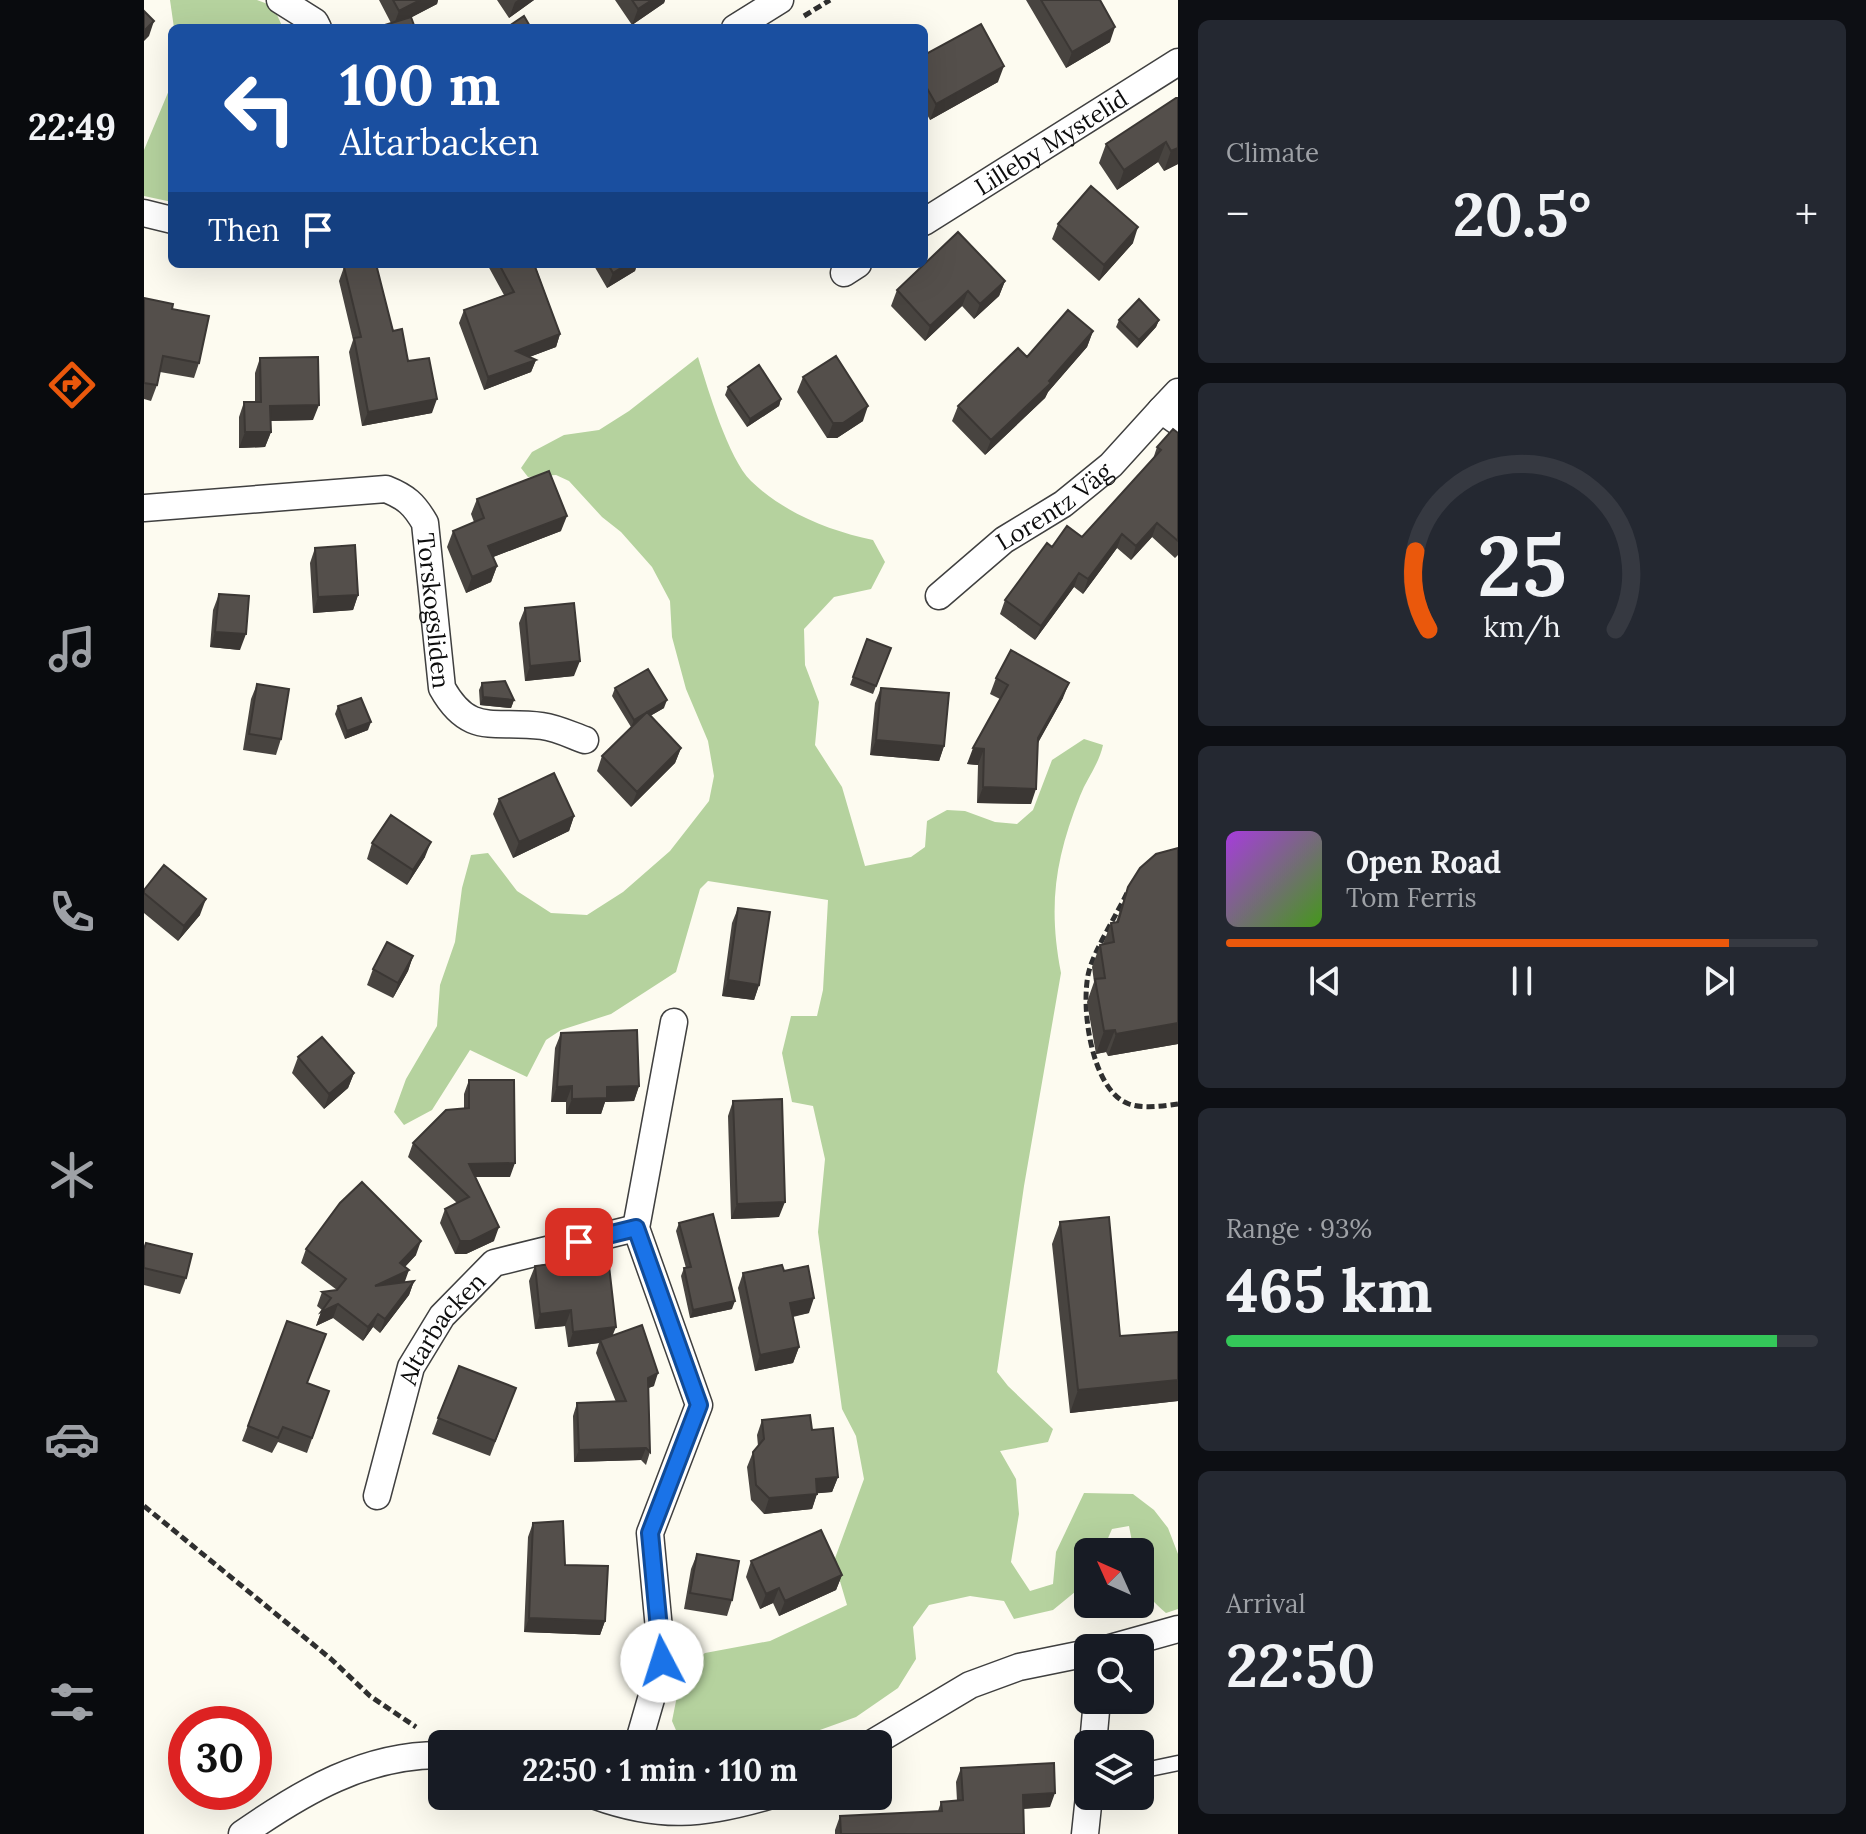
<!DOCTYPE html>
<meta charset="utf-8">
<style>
:root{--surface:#171b24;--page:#242831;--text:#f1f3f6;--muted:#9ea1a6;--line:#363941;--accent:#ea580c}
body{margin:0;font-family:Lora,serif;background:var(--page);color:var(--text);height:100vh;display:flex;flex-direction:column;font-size:30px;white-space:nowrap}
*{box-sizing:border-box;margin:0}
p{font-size:26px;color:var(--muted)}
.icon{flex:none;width:44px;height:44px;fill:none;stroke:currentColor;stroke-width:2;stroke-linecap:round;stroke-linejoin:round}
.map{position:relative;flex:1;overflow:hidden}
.details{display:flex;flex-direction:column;gap:20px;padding:20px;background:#0d0f14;width:688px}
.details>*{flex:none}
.hud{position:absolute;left:24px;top:24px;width:760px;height:244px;border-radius:12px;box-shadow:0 8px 32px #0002;background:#1a4fa0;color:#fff;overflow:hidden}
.needle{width:52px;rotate:315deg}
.tools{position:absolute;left:930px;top:1538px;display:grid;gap:16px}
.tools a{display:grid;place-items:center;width:80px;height:80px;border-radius:12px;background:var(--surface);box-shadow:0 8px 32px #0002;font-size:40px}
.speed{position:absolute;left:24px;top:1706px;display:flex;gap:16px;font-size:40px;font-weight:700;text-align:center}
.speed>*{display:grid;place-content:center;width:104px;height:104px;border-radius:50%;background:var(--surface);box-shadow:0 8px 32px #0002;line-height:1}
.speed .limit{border:12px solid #d22;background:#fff;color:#111}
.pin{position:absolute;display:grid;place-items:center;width:68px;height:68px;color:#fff;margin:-34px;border-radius:16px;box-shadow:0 4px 12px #0006}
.me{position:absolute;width:88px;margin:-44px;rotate:355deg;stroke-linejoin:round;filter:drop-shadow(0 0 6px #0008)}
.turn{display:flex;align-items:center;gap:28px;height:168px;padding:0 40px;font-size:36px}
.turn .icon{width:104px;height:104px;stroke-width:2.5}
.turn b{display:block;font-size:56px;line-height:68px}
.then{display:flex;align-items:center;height:76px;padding:0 40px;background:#0003;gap:16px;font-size:30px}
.big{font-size:60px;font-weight:700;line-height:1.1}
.details .widget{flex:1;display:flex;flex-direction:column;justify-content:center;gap:12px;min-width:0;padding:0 28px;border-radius:12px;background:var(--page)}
.details .dial{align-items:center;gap:0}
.dial svg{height:208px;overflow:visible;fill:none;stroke:var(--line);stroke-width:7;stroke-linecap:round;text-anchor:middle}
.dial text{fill:var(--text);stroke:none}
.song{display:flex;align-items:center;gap:24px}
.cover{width:96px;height:96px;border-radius:12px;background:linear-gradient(135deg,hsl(280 70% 55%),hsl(100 70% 35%))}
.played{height:8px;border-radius:4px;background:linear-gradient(90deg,var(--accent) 85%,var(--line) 85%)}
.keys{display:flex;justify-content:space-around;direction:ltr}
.heat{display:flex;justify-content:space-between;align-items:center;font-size:44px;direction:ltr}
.charge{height:12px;border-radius:6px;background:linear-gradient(90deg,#34c759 93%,var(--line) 0)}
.trip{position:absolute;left:284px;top:1730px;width:464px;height:80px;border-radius:12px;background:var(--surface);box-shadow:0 8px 32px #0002;font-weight:700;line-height:80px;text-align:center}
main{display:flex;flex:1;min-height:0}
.tabs{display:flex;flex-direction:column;width:144px;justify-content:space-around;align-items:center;background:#090b0e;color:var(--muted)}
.tabs .icon{width:56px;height:56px}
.tabs .active{color:var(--accent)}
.tabs b{font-size:36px;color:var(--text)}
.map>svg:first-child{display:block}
.forest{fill:#b5d29e}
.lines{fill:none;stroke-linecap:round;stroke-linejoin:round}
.lane-casing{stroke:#404040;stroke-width:17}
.street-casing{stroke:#404040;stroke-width:29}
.path{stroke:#2f2f2f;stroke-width:5;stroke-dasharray:8 4;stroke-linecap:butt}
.lane{stroke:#fff;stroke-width:14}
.street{stroke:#fff;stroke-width:26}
.wall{fill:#484440}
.shaded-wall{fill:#3b3734}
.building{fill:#544f4b;stroke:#3b3734;stroke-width:2}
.route-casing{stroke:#114b97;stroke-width:20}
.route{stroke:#1a73e8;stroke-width:14}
.labels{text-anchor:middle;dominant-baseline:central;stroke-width:8;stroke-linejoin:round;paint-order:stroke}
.street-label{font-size:24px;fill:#0d0d0d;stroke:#fff}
</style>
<main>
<nav class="tabs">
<b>22:49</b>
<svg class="icon active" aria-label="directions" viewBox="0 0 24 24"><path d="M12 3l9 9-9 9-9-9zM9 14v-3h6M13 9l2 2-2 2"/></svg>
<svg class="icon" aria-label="music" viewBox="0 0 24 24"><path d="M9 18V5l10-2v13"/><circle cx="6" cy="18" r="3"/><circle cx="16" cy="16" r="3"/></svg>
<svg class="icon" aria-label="phone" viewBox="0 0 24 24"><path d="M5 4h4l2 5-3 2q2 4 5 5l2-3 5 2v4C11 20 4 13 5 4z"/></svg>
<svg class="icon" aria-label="climate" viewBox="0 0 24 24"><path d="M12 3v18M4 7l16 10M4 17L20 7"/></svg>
<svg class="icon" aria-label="car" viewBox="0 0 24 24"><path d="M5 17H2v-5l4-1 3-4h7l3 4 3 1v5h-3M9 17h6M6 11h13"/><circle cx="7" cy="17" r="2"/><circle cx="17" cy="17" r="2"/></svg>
<svg class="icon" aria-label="filters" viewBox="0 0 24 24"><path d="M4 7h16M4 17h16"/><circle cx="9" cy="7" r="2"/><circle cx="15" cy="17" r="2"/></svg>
</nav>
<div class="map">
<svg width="1034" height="1834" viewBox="0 0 1034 1834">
<rect width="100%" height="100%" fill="#fdfbf0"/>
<!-- forest -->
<path class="forest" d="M26 0H113L129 6 139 28H30Z
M28 83V202L0 196V150Z
M554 357C564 389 584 458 607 481 640 513 686 531 729 540L741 562 727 589 690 597 660 629 661 665 675 702 671 745 698 787 721 866 767 857 781 847 783 821 803 810 821 811 851 822 873 824 889 810 908 760 940 739 959 745C955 764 943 778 936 796 911 859 904 906 917 973L880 1186 853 1372 864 1386 909 1429 904 1442 856 1451 872 1479 875 1514 867 1562 886 1591 909 1584 912 1552 940 1493 989 1494 1010 1510 1024 1528 1034 1554V1609L1022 1613C998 1593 996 1582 996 1552H990L985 1526 968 1529 958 1552H944V1576L937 1587 909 1610 870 1619 860 1601 826 1596 785 1605 769 1627 772 1659 754 1688 712 1717 637 1744H538L528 1721 538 1671 561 1653 626 1641 703 1605 690 1561 720 1479 712 1436 698 1409 674 1232 681 1159 669 1106 648 1102 638 1053 647 1016H673L679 990 684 900 564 881 556 889 532 972 467 1014 417 1030 402 1040 383 1077 326 1050 288 1110 260 1125 250 1112 262 1079 293 1026 296 985 311 942 318 888 327 855 344 853 373 891 407 913 443 915 479 892 526 851 565 801 570 776 564 741 542 689 528 637 526 601 508 567 477 532 458 517 425 481 412 475 384 477 377 468 388 452 420 435 455 430 485 411Z"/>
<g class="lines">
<!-- lane casing -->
<g class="lane-casing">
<path id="lane" d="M996 1771 1034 1763"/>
</g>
<!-- street casing -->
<g class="street-casing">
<g id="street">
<path d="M136 0 171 22 174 28"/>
<path d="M591 28 636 0"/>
<path d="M0 213 28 220"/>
<path id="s1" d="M780 222 1034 62"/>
<path d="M700 273 714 264"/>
<path d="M1034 392 1017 410 1034 422"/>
<path id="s2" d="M0 508 242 489C262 497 270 504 281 523L298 688C326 738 351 719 398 726 413 728 427 735 441 740"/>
<path id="s3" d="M795 596 860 540 919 504 967 465 1017 410"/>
<path id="s4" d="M233 1496 267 1367 298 1316 350 1263 492 1228"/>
<path d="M966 1648 1034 1629"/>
<path d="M494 1744 518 1661 506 1533 555 1405 492 1228 530 1022"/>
<path d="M727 1744 826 1685 875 1667 944 1653"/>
<path d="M949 1744 953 1700"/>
<path d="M452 1796C516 1819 559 1815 624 1796"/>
<path d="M98 1834C158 1792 222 1754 298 1755"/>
<path d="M941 1834 945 1796"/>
</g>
</g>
<!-- path -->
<path class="path" d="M660 16 686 0
M983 893C973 914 950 951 945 971 936 1005 947 1091 985 1104 1000 1109 1019 1106 1034 1104
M0 1506 187 1659 226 1696 272 1727
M324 1743 338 1744"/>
<!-- lane -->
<use href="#lane" class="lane"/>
<!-- street -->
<use href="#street" class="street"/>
</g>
<!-- wall -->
<path class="wall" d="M235 0H294L293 4 268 17 247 23Z
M353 0H390L365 18Z
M471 0H521L520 3 488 25Z
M882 0H956L966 42 922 68Z
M780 55 854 82 786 120 780 109Z
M1034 98V164L1020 171 1014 162 973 190 955 163 962 144Z
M914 224 989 243 955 281 908 239Z
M343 264H393L391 265 416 334 412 347 385 357 392 360 387 372 340 390 315 323 320 310 360 295Z
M449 264H493L491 271 463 288Z
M200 267 249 331 288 413 218 426 205 352 209 340 195 281Z
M861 281 855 296 830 319 818 306 781 341 747 306 753 290Z
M0 298 28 309 55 363 50 378 16 372 13 385 7 401 0 399Z
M975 320H1015L1012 327 993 348 972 327Z
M949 331 943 347 904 392 901 398 841 455 808 421 814 406 883 357Z
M116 358 169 420 126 421 127 432 121 447 95 448V417L100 402H111V373Z
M659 377 719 421 693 438H683L653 392Z
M584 387 637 399 635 406 603 427 581 395Z
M1034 433V555L1031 558 1008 537 987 560 973 548 939 594 930 587 891 640 856 614 861 600 938 537 1009 459 1013 447Z
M333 499 417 531 349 557 353 566 347 582 322 593 303 547 309 531 330 522 327 514Z
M171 548 214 595 209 610 169 613 166 563Z
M75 594 96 650 66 647 69 610Z
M381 608 430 676 381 681 375 623Z
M723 639 747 648 729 694 706 685Z
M852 678 919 698 894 743 887 804 833 803 834 765 823 764 856 699 846 694Z
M338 683 370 700 367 708 336 705 335 690Z
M113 684 137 739 132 755 99 750 107 699Z
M471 688 520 708 506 716 537 748 531 763 487 807 453 771 458 756 487 727 468 696Z
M737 688 800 746 795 761 726 755 731 703Z
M194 706 224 730 201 739 191 714Z
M355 799 430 816 425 831 369 858 349 814Z
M228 843 281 857 263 885 223 859Z
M1034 848V1044L964 1056 962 1052 952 1054 943 1002 950 982 948 967 956 945 959 944 967 923 972 922 984 887Z
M0 890 56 915 34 941 0 913Z
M594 908 615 985 610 1000 578 996 588 923Z
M269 956 264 971 249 998 223 985 229 969Z
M417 1033 495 1086 490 1101 461 1102 457 1114H422V1102H407L411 1048Z
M154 1057 210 1073 204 1088 180 1109 148 1073Z
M325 1080 366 1177H331L350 1241 322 1254H311L296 1223 301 1209 313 1203 264 1157 269 1143 320 1109V1094Z
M589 1101 635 1217 587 1219 584 1116Z
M916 1222 976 1336 1034 1332V1401L926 1413 908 1244Z
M535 1223 588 1309 546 1318 537 1276 540 1268H542L532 1231Z
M0 1247 42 1278 36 1294 0 1285Z
M162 1249 272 1255 261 1267 260 1282 270 1281 265 1295 236 1333 229 1327 219 1341 189 1318 172 1326 178 1310 173 1306 178 1292 193 1290 157 1263Z
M391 1266 469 1336 510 1386 504 1388 506 1452 502 1465 497 1460 430 1462 429 1416 433 1403 472 1402 452 1353 455 1343 424 1347 421 1326 391 1329 385 1281Z
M640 1271 665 1313 649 1317 655 1347 649 1363 611 1371 594 1288 599 1273Z
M143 1321 163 1383 185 1391 163 1453 134 1442 128 1453 98 1441Z
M372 1388 346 1456 288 1434 294 1418Z
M618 1420 668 1430 694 1477 688 1492 673 1493 668 1509 620 1514 607 1500 603 1467 609 1452 614 1446 613 1435Z
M389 1523 461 1621 456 1635 380 1632 384 1537Z
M553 1554 588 1600 583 1616 540 1609 547 1569Z
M607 1561 698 1575 692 1590 635 1616 629 1603 616 1609 602 1577Z
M817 1768 906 1807 879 1809 880 1834H691V1830L696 1816 794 1811 797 1802 813 1801 812 1782Z"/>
<!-- shaded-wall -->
<path class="shaded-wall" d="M276 0H294L293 4 249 27 255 11Z
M374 0H390L365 18 371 2Z
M508 0H521L520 3 488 25 494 9Z
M10 21 5 36 0 41V31Z
M971 27 966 42 922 68 928 52Z
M860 66 854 82 786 120 792 104Z
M1022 142 1014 162 973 190 980 170Z
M1034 148V164L1020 171 1027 151Z
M994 227 989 243 955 281 960 265Z
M483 264H493L491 271 463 288 469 273Z
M861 281 855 296 830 319 836 304Z
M824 291 818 306 781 341 786 326Z
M1015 320 1012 327 993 348 995 340Z
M949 331 943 347 904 392 901 398 841 455 847 440 905 381Z
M416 334 412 347 367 364 372 351Z
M392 360 387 372 340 390 344 377Z
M293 399 288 413 218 426 224 412Z
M637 399 635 406 603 427 606 419Z
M175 405 169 420 120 421 126 406Z
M724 406 719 421 693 438H683L689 423Z
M101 432H127L121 447 95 448Z
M423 516 417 531 339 561 344 546Z
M1013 523 1008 537 987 560 992 546Z
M978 534 973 548 939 594 944 579Z
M353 566 347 582 322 593 328 577Z
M935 573 930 587 891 640 897 626Z
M214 595 209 610 169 613 174 597Z
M71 632 102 634 96 650 66 647Z
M436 661 430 676 381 681 386 666Z
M925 683 919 698 888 753 894 738Z
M339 697 370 700 367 708 336 705Z
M523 700 520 708 487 727 490 720Z
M227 722 224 730 201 739 203 731Z
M732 740 800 746 795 761 726 755Z
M537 748 531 763 487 807 493 792Z
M829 748 840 749 834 765 823 764Z
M839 787 892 789 887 804 833 803Z
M430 816 425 831 369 858 375 842Z
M287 842 281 857 263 885 269 870Z
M62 899 56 915 34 941 40 926Z
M269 956 264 971 249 998 254 983Z
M584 980 615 985 610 1000 578 996Z
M1034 1023V1044L964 1056 972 1034Z
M971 1030 962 1052 952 1054 960 1031Z
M210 1073 204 1088 180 1109 185 1094Z
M428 1086 422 1102H407L413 1087Z
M495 1086 490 1101 461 1102 457 1114H422L428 1099 463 1087Z
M371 1163 366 1177H320L325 1164Z
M641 1202 635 1217 587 1219 593 1204Z
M355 1227 350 1241 322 1254H311L316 1241Z
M277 1241 272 1255 251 1277 256 1263Z
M265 1270 260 1284 231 1286Z
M270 1281 265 1295 236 1333 241 1319Z
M670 1298 665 1313 640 1318 646 1303Z
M591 1301 588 1309 546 1318 549 1310Z
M194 1304 189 1318 172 1326 177 1312Z
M427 1310 421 1326 391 1329 396 1314Z
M234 1314 229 1327 219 1341 224 1327Z
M472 1327 466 1342 456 1340 455 1343 424 1347 429 1332Z
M655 1347 649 1363 611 1371 616 1355Z
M514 1373 510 1386 499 1390 504 1378Z
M1034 1380V1401L926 1413 934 1390Z
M502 1448 497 1460 430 1462 435 1450Z
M694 1477 688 1492 666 1494 672 1479Z
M673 1494 668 1509 620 1514 625 1498Z
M698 1575 692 1590 635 1616 641 1601Z
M635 1588 629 1603 616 1609 622 1594Z
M385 1618 461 1621 456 1635 380 1632Z
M911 1793 906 1807 874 1809 879 1795Z"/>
<!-- building -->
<path class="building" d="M249 0H276L255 11Z
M488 0H508L494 9Z
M897 0H956L971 27 928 52Z
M0 11 10 21 0 31Z
M380 16 387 28H362Z
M267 17 271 28H231Z
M837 24 860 66 792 104 780 83V55Z
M1032 98H1034V148L1027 151 1022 142 980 170 962 144Z
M947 186 994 227 960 265 914 224Z
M814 232 861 281 836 304 824 291 786 326 753 290Z
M214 264H232L249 331 258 329 264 361 285 358 293 399 224 412 210 338 217 337 200 267Z
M355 264H390L416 334 372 351 392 360 344 377 320 310 370 292Z
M464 264H483L469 273Z
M0 298 29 304 28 309 65 316 55 363 19 356 13 385 0 383Z
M995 299 1015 320 995 340 975 320Z
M924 310 949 331 905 381 907 383 847 440 814 406 874 348 883 357Z
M692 356 724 406 699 423H689L659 377Z
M174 357 175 405 126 406 127 432H101L100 402H117L116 358Z
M615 365 637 399 606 419 584 387Z
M1029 429 1034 433V541L1013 523 992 546 978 534 944 579 935 573 897 626 861 600 903 543 908 547 923 526 938 537 1017 450 1013 447Z
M405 471 423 516 344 546 353 566 328 577 309 531 340 518 333 499Z
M211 545 214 595 174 597 171 548Z
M75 594 105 596 102 634 71 632Z
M430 603 436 661 386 666 381 608Z
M723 639 747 648 732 686 709 677Z
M867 650 925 683 894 738 892 789 839 787 840 749 829 748 864 685 852 678Z
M504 669 523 700 490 720 471 688Z
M361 681 370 700 339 697 338 683Z
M113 684 145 689 137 739 105 734Z
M737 688 805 693 800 746 732 740Z
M217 698 227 722 203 731 194 706Z
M503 712 537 748 493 792 458 756Z
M410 773 430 816 375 842 355 799Z
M247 815 287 842 269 870 228 843Z
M1034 848V1023L972 1034 971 1030 960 1031 951 979 961 978 956 945 970 942 967 923 974 922 984 887 996 868 1012 854Z
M20 865 62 899 40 926 0 893V890Z
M594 908 626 912 615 985 584 980Z
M243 942 269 956 254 983 229 969Z
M493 1030 495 1086 463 1087V1098L428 1099V1086L413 1087 417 1033Z
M178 1037 210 1073 185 1094 154 1057Z
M325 1080H370L371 1163 325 1164 355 1227 327 1241H316L301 1209 325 1197 269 1143 302 1110 325 1108Z
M638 1099 641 1202 593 1204 589 1101Z
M218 1182 277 1241 256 1263 265 1270 231 1286 270 1281 241 1319 234 1314 224 1327 194 1304 177 1312 187 1298 178 1292 193 1290 202 1279 162 1249 196 1203Z
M569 1214 591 1301 549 1310 540 1268 547 1267 535 1223Z
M965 1217 976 1336 1034 1332V1380L934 1390 916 1222Z
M2 1243 48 1254 42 1278 0 1268V1249Z
M464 1257 472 1327 429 1332 427 1310 396 1314 391 1266Z
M638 1265 640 1271 664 1266 670 1298 646 1303 655 1347 616 1355 599 1273Z
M143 1321 182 1334 163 1383 185 1391 168 1438 139 1427 134 1438 104 1426Z
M498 1325 514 1373 504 1378 506 1452 502 1448 435 1450 433 1403 482 1401 456 1340Z
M315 1366 372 1388 351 1441 294 1418Z
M666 1415 668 1430 689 1428 694 1477 672 1479 673 1494 625 1498 612 1485 609 1452 620 1439 618 1420Z
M419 1521 421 1565 464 1566 461 1621 385 1618 389 1523Z
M677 1530 698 1575 641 1601 635 1588 622 1594 607 1561Z
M553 1554 595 1561 588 1600 546 1593Z
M910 1763 911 1793 879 1795 880 1834H697L696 1816 798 1811 797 1802 819 1800 817 1768Z"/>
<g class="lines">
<!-- route casing -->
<g class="route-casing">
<path id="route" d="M435 1242 492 1228 555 1405 506 1533 518 1661"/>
</g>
<!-- route -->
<use href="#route" class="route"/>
</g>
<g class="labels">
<!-- street labels -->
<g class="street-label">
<text stroke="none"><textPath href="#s1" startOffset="150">Lilleby Mystelid</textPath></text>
<text stroke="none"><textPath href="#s3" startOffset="146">Lorentz Väg</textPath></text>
<text stroke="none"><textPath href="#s2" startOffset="384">Torskogsliden</textPath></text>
<text stroke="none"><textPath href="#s4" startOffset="182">Altarbacken</textPath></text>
</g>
</g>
</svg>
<div class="tools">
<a><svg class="needle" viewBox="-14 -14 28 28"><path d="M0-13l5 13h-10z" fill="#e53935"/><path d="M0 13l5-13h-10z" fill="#9ea1a6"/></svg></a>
<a><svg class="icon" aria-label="search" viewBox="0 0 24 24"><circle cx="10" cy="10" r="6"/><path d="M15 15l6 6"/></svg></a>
<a><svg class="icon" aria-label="layers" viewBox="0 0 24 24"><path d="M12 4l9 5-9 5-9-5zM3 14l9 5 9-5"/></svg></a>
</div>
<div class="speed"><div class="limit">30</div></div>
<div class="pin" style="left:435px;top:1242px;background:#d93025"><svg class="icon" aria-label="arrive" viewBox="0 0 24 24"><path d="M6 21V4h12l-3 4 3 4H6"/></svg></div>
<svg class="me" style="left:518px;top:1661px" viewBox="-20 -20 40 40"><circle r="19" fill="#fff"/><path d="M0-13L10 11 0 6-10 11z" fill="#1a73e8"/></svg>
<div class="trip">22:50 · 1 min · 110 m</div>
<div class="hud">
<div class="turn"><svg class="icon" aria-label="left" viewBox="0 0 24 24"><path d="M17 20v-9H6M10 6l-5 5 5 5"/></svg><div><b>100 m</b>Altarbacken</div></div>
<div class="then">Then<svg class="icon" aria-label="arrive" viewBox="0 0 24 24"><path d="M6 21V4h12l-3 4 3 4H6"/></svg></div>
</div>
</div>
<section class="details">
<div class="widget"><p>Climate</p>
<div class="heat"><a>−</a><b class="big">20.5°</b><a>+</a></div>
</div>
<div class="widget dial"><svg viewBox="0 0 100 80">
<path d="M14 69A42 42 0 1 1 86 69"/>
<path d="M14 69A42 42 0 0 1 9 39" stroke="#ea580c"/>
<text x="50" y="56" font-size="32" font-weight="700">25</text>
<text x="50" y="72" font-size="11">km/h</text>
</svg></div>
<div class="widget">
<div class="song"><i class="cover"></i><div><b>Open Road</b><p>Tom Ferris</p></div></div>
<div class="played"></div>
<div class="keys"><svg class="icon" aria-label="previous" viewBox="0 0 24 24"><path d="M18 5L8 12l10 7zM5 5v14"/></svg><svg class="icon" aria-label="pause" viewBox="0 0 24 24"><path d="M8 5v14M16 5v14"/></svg><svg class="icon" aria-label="next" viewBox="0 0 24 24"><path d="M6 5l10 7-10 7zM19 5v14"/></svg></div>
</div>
<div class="widget"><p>Range · 93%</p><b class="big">465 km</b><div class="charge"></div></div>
<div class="widget"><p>Arrival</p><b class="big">22:50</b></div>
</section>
</main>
